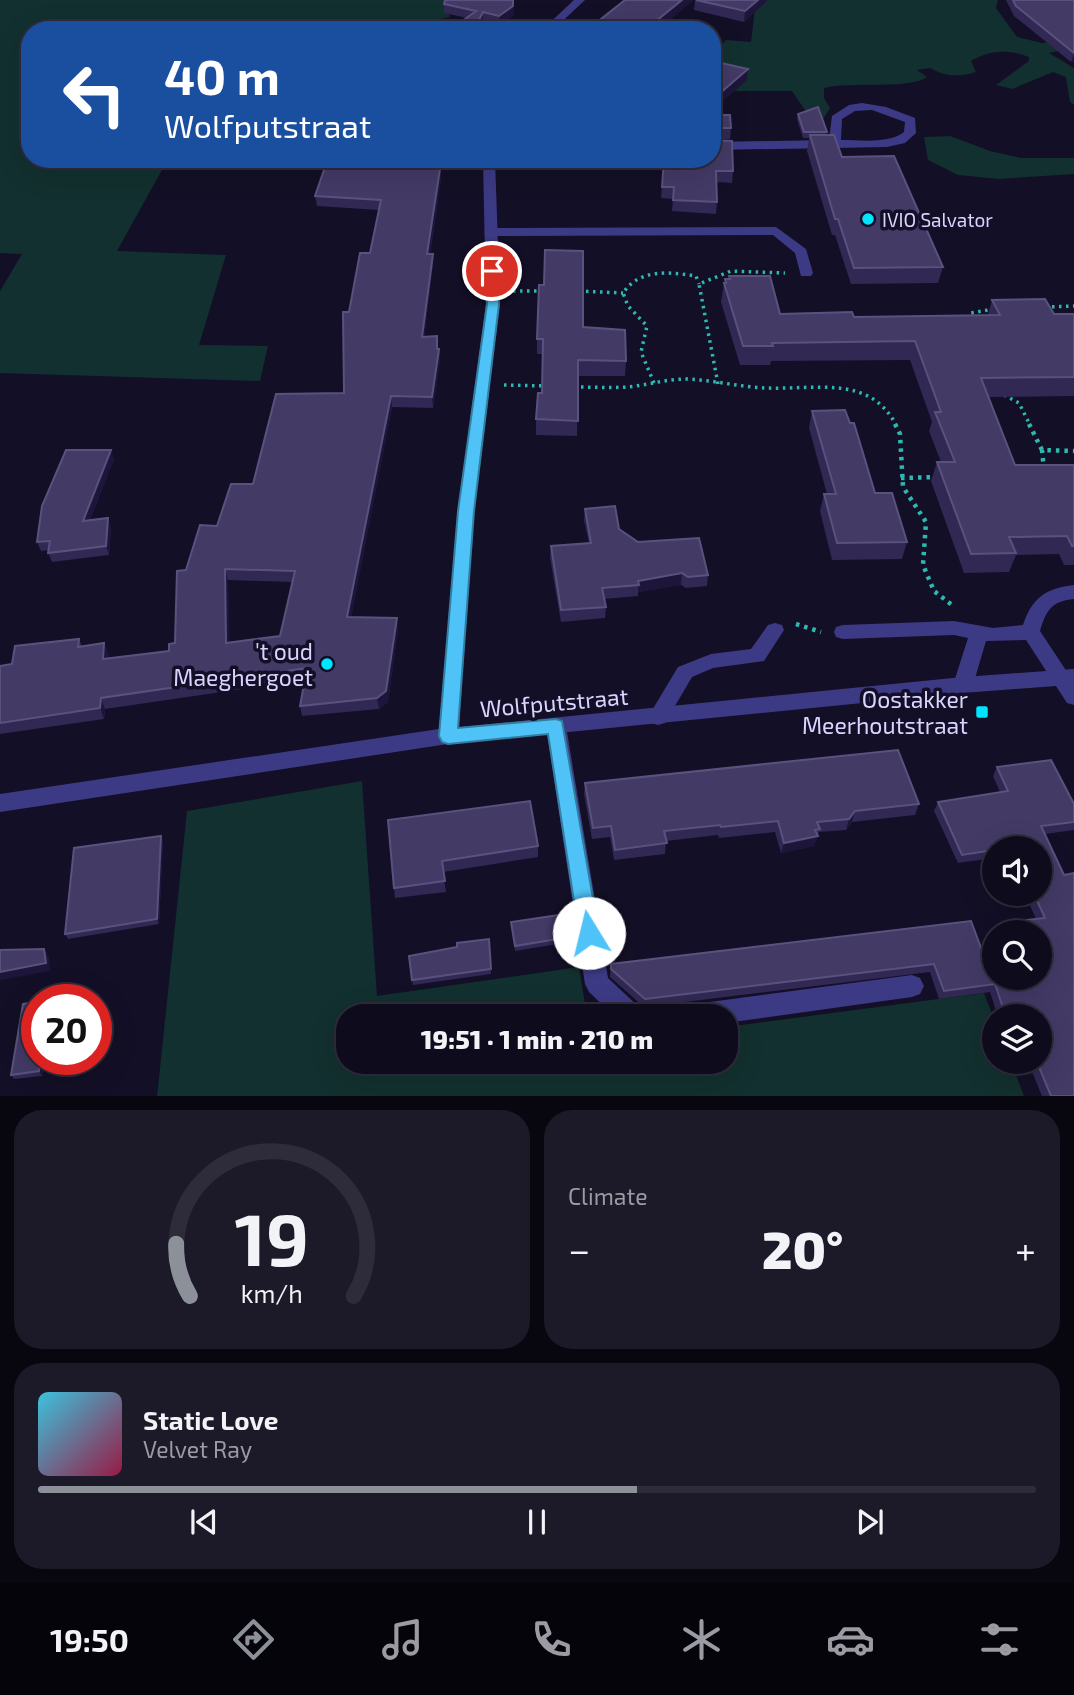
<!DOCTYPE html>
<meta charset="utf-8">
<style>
:root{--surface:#0e0b1c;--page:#1c1929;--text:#f1f3f6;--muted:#9b9ba3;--line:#2e2b3b;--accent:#8c9099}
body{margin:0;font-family:"Exo 2",sans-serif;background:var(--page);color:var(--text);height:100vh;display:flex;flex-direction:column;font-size:26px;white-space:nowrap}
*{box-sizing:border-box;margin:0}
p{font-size:23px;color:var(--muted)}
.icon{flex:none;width:38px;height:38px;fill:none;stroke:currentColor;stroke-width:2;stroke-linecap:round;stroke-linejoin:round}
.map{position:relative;height:1096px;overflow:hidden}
.sheet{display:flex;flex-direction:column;gap:14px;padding:14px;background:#08060f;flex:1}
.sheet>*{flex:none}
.top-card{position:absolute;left:21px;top:21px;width:700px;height:147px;border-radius:28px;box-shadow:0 7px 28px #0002,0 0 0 2px var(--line);background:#1a4fa0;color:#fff;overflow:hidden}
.tools{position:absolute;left:982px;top:836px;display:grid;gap:14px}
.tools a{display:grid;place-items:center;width:70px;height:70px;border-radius:50%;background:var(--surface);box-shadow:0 7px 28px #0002,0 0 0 2px var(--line);font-size:35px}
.speed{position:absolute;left:21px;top:984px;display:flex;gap:14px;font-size:35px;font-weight:700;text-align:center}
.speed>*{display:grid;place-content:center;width:91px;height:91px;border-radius:50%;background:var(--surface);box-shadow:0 7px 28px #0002,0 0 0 2px var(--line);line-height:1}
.speed .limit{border:10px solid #d22;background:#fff;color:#111}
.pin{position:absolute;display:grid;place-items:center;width:60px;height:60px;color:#fff;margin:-30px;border:4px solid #fff;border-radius:50%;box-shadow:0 2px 7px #0007}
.me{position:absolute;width:77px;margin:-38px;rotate:351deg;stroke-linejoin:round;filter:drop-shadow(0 0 5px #0008)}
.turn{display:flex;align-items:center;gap:24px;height:147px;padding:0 28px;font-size:32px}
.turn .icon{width:91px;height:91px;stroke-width:2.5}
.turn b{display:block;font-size:49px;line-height:60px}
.big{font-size:52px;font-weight:800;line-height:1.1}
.sheet .card{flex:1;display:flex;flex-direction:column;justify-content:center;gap:10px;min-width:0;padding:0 24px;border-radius:28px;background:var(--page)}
.sheet .dial{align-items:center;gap:0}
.dial svg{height:182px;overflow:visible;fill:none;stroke:var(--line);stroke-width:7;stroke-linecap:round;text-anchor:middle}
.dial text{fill:var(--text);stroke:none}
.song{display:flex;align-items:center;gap:21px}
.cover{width:84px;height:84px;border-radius:10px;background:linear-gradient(135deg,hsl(190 70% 55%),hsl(340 70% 35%))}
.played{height:7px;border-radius:4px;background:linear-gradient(90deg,var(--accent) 60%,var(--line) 60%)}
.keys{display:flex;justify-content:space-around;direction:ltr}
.heat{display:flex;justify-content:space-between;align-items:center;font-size:38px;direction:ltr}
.sheet .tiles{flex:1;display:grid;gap:14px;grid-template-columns:1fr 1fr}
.card:last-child{grid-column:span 2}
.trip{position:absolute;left:336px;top:1004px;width:402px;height:70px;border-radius:28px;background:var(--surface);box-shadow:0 7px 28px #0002,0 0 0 2px var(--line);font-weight:800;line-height:70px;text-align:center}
.tabs{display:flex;height:112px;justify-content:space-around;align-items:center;background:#06040b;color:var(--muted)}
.tabs .icon{width:49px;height:49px}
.tabs .active{color:var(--accent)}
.tabs b{font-size:32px;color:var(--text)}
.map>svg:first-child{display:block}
.green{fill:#12302f}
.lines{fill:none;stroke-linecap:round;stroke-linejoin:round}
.path-far1{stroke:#2fb8b0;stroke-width:3.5;stroke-dasharray:2.5 4.5;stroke-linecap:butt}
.path{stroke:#2fb8b0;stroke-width:4.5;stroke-dasharray:3.5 5;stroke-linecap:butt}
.service{fill:#3d3a85;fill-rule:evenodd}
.minor{fill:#3d3a85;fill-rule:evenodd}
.wall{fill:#312854;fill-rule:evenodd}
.shaded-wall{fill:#1d163a}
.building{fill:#433a66;stroke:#5a527e;stroke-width:2;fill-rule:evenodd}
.route{fill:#4fc3f7;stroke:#337fa1;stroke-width:2}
.poi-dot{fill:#00e5ff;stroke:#130f26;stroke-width:2.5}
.labels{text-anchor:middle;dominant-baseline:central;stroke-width:7;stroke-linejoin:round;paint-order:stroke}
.far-poi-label{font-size:19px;fill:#d9d4ff;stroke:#130f26;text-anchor:start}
.poi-label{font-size:23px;fill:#d9d4ff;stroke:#130f26;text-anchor:end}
.street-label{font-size:23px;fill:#d9d4ff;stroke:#130f26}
</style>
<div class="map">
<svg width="1074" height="1097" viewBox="0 0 1074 1097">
<rect width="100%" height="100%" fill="#130f26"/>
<!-- green -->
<path class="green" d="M0 0H446L450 17 390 30H30V159H168L117 251 226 255 199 345 268 346 260 381 0 373V291L22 254 0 253Z
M756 0H998L996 8 1017 37 1042 43 1057 41 1073 48 1049 53 1074 68V105L1070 102 1066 77 1053 72 1012 89 996 85 1029 61V57C1008 49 990 50 971 61L976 72C960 77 945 77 930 68L917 70 927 77C908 90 851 81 824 88V98L830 108 823 119 807 113 792 91H712V57L726 40 751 42Z
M950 136 990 151 1021 158H1074V174L999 179 958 175 928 160 924 137Z
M362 781 377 996 579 967 587 1017H348V1062H726V1027L984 993 994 1019V1062H1011L1024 1096 157 1097 187 811Z"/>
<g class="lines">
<!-- path-far1 -->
<path class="path-far1" d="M513 291H543
M579 291 623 293
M1045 307 1074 306
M968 319 971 313 994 309
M654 383 641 352 647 326 628 306 623 293C640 268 670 272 696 276L699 284
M718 384 699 284 731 271 785 273
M504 385 548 386
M574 387C592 387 610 388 628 387 647 385 667 379 686 379 713 380 740 387 766 388 814 390 870 374 896 425
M1004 395 1019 403 1030 425"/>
<!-- path -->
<path class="path" d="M895 424 900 434 903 487 926 522 923 565 934 591 952 605
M1029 424 1042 450
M1044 470 1042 450 1074 451
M901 478 935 477
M796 624 821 632"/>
<!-- service -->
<path class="service" d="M862 103 886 107 915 118 916 133 905 143 887 147 712 150V142L829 140 832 116 849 105ZM872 110 905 122 904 132C888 144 861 140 841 140L842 119 855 111Z
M776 227 806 249 813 273 811 276H801L795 253 773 235 491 236 484 232 491 228Z
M1074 585V599C1052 601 1046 610 1040 631L1071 678 1068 683 1061 686 1054 683 1026 640 986 641 973 685 970 690 963 693 956 690 953 685 968 638 954 635 843 639 836 637 834 632 836 627 843 625 954 621 993 628 1023 625C1032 598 1046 588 1074 585Z
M775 623 782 625 784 630 764 661 713 668 692 677 665 723 658 725 651 723 648 717 678 667 711 654 751 649 768 625Z
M556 718 563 720 566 726 608 978 641 1009 645 1017H615L589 992 585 984 546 726 549 720Z
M912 975 920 978 924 986 920 994 912 997 726 1023V1017H675L679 1009 687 1005Z"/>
<!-- minor -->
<path class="minor" d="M574 0H585L553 30H542Z
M483 159H495L500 304 474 511 459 727 963 677 1074 669V705L1067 703 1056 686 963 693 448 744 0 812V794L439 729 458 511 486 304Z"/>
</g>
<!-- wall -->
<path class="wall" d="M695 0H768L744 22 694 10Z
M1006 0H1074V62H1071L1014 16Z
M444 4 514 15 500 25 444 13Z
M798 114 827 132 826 135 842 157 943 267 938 283 851 284 835 235H832L807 151 809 138H803L797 119Z
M712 115 731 128 730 139H712Z
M425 159 422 166 440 169 441 179 430 254H433V264L424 337 439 349 440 360 433 408 392 407 351 617 398 629 388 702 379 709 302 716 300 706 305 680 105 709 104 719 0 734V666L12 664 79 639 82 646 109 654 108 658 169 651 175 643 186 570 217 526 253 484 344 393 349 312 370 253 379 210 317 206 315 196ZM228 580 292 582 280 636 229 642Z
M664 159 733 171 732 183 716 182 717 202 716 214 672 211 673 199 661 198Z
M729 276 780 314 854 317 988 315 992 300 1054 314H1074V396L988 397 1015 465H1074V565H1064L1059 554 1016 555 1009 572 964 573 931 481 937 462H941L929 431 932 422 910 360 771 361 770 365H740L721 302 724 283H725V279H729Z
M544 285 583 327 626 361 625 376H578L577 436 536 435V419L542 393 543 354H537V339Z
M812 411 875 493 907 542 902 559 832 560 820 511 824 494H827L809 428Z
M114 459 90 520 111 527 109 555 52 562 48 553V550L41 551 37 542Z
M585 509 619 529 638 542 708 575 707 586 686 588 681 585 638 592V596L604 599 606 607 605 618 561 622 550 558 551 546 589 543 584 520Z
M997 767 1074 804V830L1045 834 1074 1096H1042L1028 1062H1040V1017H998L990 992 939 999 930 972 644 1007 610 977 611 964 987 963 1040 978V933H1023L1021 928 1026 920 1036 919 1025 894H1040V849H994V858L958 863 934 811 938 802 1000 792 993 776Z
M585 783 919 804 915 815 852 822 846 830 819 832 814 846 781 853 775 832 719 838 718 835 666 841 665 854 614 860 610 837 592 839 584 794Z
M530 801 538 846V857L443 872 446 892 395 898 394 888Z
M161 836 163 841 159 924 68 939 65 934Z
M511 922 576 936V941L515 951Z
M489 939 491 974 413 985 409 956 457 947Z
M37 1059H45L42 1076 14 1079 11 1075Z"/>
<!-- shaded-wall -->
<path class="shaded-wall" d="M682 0H694L658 30H645Z
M758 0H768L744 22 745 11Z
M513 6 514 15 500 25 499 16Z
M483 12V22L479 30H474Z
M1074 53V62H1071Z
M748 69 747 80 712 111V100Z
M420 159H425L418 175 417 165Z
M440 169 441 179 428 264 427 254Z
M433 254V264L423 348 422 337Z
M439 349 440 360 433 408 432 397Z
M391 396 392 407 349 628 347 617Z
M111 450 114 459 86 530 83 521Z
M108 518 111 527 109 555 106 546Z
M225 569 228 580 230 654 226 643Z
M682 573 681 585 638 592V581Z
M397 618 398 629 388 702 379 709 377 698Z
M104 643 109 654 108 670 103 659Z
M101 698 105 709 104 719 100 708Z
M855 811 852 822 846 830 849 819Z
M161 836 163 841 159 924 157 919Z
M818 836 814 846 781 853 784 843Z
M44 949 49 957 50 971 0 980V972Z
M40 1059H45L42 1076 39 1071Z"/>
<!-- building -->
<path class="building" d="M445 0H513V6L499 16 483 12 474 30H450L476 11 444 4Z
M625 0H682L645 30H587Z
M696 0H758L745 11Z
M1013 0H1074V53L1016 6Z
M712 61 748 69 712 100Z
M818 107 827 132H804L798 114Z
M712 115H730L731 128H713L712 129Z
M810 135H834L842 157 894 156 943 267 854 268 838 219H835Z
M712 140 732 141 733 171H716L717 202 673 200 674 187H662L664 159H712Z
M330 159H420L417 165 440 169 427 254H433L422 337 437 336V349H439L432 397 391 396 347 617 397 618 386 691 377 698 300 706 307 668 101 698 100 708 0 723V666L12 664 15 646 79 639 78 647 104 643 103 659 169 651V644L175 643 177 571 186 570 200 525 217 526 231 484H253L276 394 344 393 343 312H349L360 253H370L381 200 315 196 324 170ZM225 569 295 571 280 636 226 643Z
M545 250 583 251V327L625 330 626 361 578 360V421L536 419 538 393H542L543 339H537L539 285H544Z
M729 276H770L780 314 852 312 854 317 1000 315 992 300 1045 299 1054 314H1074V377L981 378 1015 465H1074V546H1072L1067 536 1009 537 1016 553 971 554 937 462H955L935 412H941L915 341 772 343 773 346H743L724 283H726L725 279H730Z
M845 410 850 423H854L875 493H892L907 542 837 543 824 494H836L812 411Z
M66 450H111L83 521 108 518 106 546 48 553 50 541 37 542 42 506Z
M615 506 619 529 638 542 699 538 708 575 688 577 682 573 638 581 639 585 602 588 606 607 561 610 551 546 591 543 585 509Z
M898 750 919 804 855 811 849 819 817 822 820 829 815 830 818 836 784 843 778 821 721 827 720 825 664 831 667 843 615 850 611 826 593 828 585 783Z
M1051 760 1074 804V822L1041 826 1064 875 1074 873V1096H1051L1037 1062H1040V1017H1006L995 984 944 991 934 964 645 999 611 969V964L971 921 992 977 987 962H994V978H1040V933H1031L1026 920 1045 918 1034 894H1040V849H1014L1013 848 994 849V850L962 855 938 802 1008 791 997 767Z
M530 801 538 846 442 861 445 881 394 888 388 820Z
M161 836 157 919 65 934 74 848Z
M573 913 576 936 515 946 511 922Z
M489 939 491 969 412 980 409 956 457 947V943Z
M44 949 46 963 0 972V950Z
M37 1002V1059H40L39 1071 11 1075 23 1004Z"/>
<!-- route -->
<path class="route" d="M492 267 498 271 499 304 474 511 458 728 556 719 562 721 599 933 596 939 589 942 582 939 579 933 548 734 448 744 442 742 439 736 458 511 487 304 486 271Z"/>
<!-- markers -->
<g class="poi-dot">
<circle cx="868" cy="219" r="7"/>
<circle cx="327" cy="664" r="7"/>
<rect x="975" y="705" width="14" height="14" rx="3.5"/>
</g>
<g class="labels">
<!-- far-poi labels -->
<g class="far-poi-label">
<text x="882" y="219">IVIO Salvator</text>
</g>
<!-- poi labels -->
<g class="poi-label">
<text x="313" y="651">'t oud<tspan x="313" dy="26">Maeghergoet</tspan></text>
<text x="968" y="699">Oostakker<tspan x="968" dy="26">Meerhoutstraat</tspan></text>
</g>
<!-- street labels -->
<g class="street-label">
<text transform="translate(554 702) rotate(-5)">Wolfputstraat</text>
</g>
</g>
</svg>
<div class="tools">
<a><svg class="icon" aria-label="sound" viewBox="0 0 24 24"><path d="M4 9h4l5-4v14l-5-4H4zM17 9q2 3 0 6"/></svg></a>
<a><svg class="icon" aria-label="search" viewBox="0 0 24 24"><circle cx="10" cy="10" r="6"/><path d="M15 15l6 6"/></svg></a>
<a><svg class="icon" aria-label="layers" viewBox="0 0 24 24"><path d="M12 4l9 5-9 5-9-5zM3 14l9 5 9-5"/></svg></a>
</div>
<div class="speed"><div class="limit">20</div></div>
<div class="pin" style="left:492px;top:271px;background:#d93025"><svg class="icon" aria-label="arrive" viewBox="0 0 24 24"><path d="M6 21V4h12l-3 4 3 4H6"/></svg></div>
<svg class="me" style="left:589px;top:933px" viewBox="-20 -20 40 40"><circle r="19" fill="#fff"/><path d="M0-13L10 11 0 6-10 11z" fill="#4fc3f7"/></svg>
<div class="trip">19:51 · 1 min · 210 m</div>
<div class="top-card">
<div class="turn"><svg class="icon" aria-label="left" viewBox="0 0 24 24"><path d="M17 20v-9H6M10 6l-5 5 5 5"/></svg><div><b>40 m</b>Wolfputstraat</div></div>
</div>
</div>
<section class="sheet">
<div class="tiles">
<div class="card dial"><svg viewBox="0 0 100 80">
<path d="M14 69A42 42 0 1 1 86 69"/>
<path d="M14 69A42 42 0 0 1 8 46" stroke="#8c9099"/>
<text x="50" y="56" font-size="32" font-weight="700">19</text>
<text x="50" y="72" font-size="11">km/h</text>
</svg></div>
<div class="card"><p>Climate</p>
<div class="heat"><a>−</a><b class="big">20°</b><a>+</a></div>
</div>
<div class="card">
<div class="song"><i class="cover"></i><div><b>Static Love</b><p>Velvet Ray</p></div></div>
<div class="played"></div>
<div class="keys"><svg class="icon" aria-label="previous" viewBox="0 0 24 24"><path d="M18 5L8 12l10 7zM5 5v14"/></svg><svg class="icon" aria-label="pause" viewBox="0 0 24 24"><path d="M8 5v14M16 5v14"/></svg><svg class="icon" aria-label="next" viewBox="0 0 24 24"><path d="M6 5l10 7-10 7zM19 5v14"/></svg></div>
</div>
</div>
</section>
<nav class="tabs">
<b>19:50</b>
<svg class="icon active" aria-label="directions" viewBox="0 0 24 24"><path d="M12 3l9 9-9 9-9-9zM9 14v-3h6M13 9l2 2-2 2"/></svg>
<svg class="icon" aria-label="music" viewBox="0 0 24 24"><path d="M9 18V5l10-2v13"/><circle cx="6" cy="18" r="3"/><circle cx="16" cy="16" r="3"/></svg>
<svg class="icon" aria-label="phone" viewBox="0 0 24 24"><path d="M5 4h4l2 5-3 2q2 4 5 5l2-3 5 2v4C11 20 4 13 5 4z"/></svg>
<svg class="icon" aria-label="climate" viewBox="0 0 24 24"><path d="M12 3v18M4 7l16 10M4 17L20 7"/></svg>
<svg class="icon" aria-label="car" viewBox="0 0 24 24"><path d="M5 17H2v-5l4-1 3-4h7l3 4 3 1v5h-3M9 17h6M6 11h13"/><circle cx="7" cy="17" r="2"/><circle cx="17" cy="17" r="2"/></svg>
<svg class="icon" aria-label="filters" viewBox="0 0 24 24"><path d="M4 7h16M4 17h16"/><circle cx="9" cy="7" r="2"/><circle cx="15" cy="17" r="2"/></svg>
</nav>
